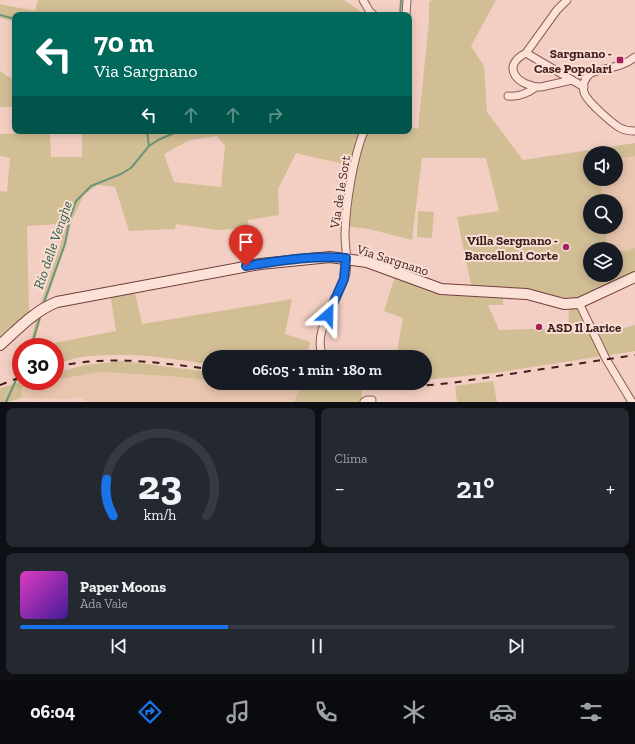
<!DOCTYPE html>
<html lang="it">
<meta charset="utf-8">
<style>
:root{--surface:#171b24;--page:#242831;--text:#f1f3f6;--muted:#9ea1a6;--line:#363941;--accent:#1a73e8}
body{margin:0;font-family:"Zilla Slab",serif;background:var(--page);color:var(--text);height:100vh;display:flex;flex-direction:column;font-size:15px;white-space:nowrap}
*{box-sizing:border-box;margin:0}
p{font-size:13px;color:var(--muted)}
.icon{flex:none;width:22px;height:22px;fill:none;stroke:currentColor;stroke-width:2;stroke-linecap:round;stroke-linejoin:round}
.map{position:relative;height:402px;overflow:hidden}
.details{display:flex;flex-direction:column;gap:6px;padding:6px;background:#0d0f14;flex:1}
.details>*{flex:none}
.top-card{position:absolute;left:12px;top:12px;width:400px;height:122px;border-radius:8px;box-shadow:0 2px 10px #0003;background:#00695c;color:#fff;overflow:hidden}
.controls{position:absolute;left:583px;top:146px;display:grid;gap:8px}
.controls a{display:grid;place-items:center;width:40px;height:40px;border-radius:50%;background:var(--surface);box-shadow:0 2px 10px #0003;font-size:20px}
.speed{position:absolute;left:12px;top:338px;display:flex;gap:8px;font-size:20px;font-weight:700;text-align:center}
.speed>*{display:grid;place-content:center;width:52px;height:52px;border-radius:50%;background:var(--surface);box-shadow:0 2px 10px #0003;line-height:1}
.speed .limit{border:6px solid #d22;background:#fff;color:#111}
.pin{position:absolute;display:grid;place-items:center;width:34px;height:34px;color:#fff;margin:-41px -17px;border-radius:50% 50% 50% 0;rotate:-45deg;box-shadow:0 0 4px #0007}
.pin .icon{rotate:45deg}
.me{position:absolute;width:44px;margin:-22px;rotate:25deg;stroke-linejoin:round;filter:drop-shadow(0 0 3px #0008)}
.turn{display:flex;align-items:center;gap:14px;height:84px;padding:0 16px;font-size:18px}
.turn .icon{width:52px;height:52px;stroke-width:2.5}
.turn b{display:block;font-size:28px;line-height:34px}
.lanes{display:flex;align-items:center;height:38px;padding:0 16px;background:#0003;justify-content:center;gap:20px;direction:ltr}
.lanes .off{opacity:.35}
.big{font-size:30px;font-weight:600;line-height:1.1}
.details .tile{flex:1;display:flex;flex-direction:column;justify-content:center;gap:6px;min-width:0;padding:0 14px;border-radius:8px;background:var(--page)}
.details .dial{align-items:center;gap:0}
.dial svg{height:104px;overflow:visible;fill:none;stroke:var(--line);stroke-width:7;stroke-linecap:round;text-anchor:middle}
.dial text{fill:var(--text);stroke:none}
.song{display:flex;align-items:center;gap:12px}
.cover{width:48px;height:48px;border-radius:6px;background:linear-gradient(135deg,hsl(310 70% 55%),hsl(260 70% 35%))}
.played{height:4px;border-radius:2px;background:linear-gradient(90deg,var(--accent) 35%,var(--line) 35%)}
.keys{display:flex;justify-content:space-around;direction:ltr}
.heat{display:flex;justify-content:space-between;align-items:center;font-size:22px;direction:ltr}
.details .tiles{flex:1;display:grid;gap:6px;grid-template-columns:1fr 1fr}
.tile:last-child{grid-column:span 2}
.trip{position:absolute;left:202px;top:350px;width:230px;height:40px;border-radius:20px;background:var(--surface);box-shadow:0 2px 10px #0003;font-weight:600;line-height:40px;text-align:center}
.dock{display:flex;height:64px;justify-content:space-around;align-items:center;background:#090b0e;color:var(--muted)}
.dock .icon{width:28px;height:28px}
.dock .selected{color:var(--accent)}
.dock b{font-size:18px;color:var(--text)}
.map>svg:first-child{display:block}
.farmland{fill:#e9c6af}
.green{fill:#d2be95;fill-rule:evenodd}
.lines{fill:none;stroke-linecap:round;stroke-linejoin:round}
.stream{stroke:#6b9578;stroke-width:2}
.street-casing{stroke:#8f5c57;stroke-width:9}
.secondary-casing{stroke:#713d3a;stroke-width:12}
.street{stroke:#fce1d7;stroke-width:7}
.secondary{stroke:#fce1d7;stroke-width:10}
.rail{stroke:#3e1e1d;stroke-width:2;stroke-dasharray:7 7;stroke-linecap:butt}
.route-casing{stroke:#114b97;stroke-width:10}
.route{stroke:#1a73e8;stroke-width:7}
.poi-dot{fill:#a5215d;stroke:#f9ddd3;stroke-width:1.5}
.labels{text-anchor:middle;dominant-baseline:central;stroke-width:4;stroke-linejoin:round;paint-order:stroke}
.poi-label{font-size:13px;font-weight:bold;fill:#3e1e1d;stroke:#f9ddd3;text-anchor:end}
.street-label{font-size:13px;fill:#3e1e1d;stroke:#f9ddd3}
.water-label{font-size:14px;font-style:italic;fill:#2b5f44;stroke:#f9ddd3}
</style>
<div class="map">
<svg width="635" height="402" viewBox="0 0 635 402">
<rect width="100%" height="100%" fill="#f3cfc3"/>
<!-- farmland -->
<path class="farmland" d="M635 156V248L626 251H616V249H607L606 227H616V201H603L601 179H616V159Z
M99 372 168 376 209 380V383H241L299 391 294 402H88L80 397 66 399 21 398 22 387Z"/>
<!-- green -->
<path class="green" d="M38 0H344L363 13V15H15V22L0 18V4L35 11Z
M432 0H496L471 46 484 66 487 112 523 160 635 143V156L616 159V153H590V179H601L603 201H590V227H606L607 249H590V275H616V251H626L635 248V273L584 302 599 335 635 325V351L494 373 425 380V357H396L403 318 384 311 397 270 428 282 473 294 457 217 499 211 486 158H422L412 240 369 229 344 226 352 166 296 153 278 189 279 215 248 220V228L218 230 176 224 175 229 129 231 115 187 97 185 84 195 72 220 66 243 46 302 33 347H29L39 308 61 243 60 224 27 226 29 313 0 341V191L7 192 10 158 0 156V134L29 133V131H50L51 157H82V131H108L133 133 134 131H409V126L418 129 429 21V2ZM217 136 225 146 221 187 174 182 164 154 190 140ZM503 295 533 296 569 306 568 328 499 330 488 305H503Z
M0 71 15 81V107H0Z
M418 211 434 212 432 238 417 237Z
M134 289 142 324 292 299 285 334 310 342 307 357H209V364C167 358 124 351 82 357 73 358 64 362 55 364V347H33L116 331 110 293Z
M123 361 209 372V380L168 376 99 372 55 380V373L85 365Z
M24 381H52L22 387 21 398 8 402H0V388Z
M493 381 497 402H457L455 386Z
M241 383H290L334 388 362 389V402H294L299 391Z"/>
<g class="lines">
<!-- stream -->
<path class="stream" d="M0 15 15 19
M400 15 401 0
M147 131 149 146
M43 305 65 244 70 218 76 201 91 186 121 174 131 168 149 146 158 140 179 131
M31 347 40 317
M6 402 21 369"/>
<!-- street casing -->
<g class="street-casing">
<path id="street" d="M363 0 370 12 374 15
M567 0 557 10 526 53 584 87
M406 15 407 0
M526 53C499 67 519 87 541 87L572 80
M635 57C622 68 606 67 591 73 585 77 582 85 584 92 586 101 612 123 620 128 624 130 630 131 635 131
M508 96C519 97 527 94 536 87
M579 303 606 359 632 402
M323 357C311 330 340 299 346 273 348 260 345 247 345 233 346 204 353 158 364 131
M364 402 367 400H372"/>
</g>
<!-- secondary casing -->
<g class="secondary-casing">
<path id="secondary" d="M0 345C18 329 34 311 57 302L260 264 330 257 367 262 441 289 527 294 564 304 579 303 635 277"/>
</g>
<!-- street -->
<use href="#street" class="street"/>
<!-- secondary -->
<use href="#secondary" class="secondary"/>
<!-- rail -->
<path class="rail" d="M55 367C108 355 156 362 209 369
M315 383C361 389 405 388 451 383L635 355
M0 385 21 377"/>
</g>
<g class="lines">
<!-- route casing -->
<g class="route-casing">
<path id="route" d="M246 266C279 261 313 255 346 258L344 279 328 315"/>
</g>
<!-- route -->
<use href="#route" class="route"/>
</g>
<!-- markers -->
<g class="poi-dot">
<rect x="616" y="56" width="8" height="8" rx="2"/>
<circle cx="566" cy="247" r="4"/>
<circle cx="539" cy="327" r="4"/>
</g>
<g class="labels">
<!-- poi labels -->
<g class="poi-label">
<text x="612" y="53">Sargnano -<tspan x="612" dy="15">Case Popolari</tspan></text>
<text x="558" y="240">Villa Sergnano -<tspan x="558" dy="15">Barcelloni Corte</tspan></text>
<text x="547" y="327" text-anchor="start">ASD Il Larice</text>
</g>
<!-- street labels -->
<g class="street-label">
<text transform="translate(340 192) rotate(-81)">Via de le Sort</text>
<text transform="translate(393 260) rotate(18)">Via Sargnano</text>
</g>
<!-- water labels -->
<g class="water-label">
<text transform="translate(53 245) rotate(-71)">Rio delle Venghe</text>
</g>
</g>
</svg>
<div class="controls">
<a><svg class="icon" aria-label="sound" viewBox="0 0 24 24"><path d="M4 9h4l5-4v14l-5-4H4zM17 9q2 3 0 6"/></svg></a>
<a><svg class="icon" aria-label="search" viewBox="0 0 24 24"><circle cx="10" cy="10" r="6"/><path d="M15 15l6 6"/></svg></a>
<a><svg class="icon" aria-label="layers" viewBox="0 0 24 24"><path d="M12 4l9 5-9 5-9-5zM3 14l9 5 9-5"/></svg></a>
</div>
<div class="speed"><div class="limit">30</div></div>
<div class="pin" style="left:246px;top:266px;background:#d93025"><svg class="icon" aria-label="arrive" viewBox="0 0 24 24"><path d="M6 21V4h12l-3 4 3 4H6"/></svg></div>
<svg class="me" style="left:328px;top:315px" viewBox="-20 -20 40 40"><path d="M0-17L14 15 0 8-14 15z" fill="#1a73e8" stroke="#fff" stroke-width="4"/></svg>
<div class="trip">06:05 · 1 min · 180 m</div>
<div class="top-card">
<div class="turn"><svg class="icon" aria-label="left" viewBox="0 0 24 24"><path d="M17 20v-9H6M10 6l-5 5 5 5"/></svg><div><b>70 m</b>Via Sargnano</div></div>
<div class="lanes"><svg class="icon" aria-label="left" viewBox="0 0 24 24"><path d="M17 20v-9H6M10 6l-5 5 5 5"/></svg><svg class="icon off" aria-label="ahead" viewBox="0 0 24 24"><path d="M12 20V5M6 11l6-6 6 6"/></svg><svg class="icon off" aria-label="ahead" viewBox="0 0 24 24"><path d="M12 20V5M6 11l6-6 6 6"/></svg><svg class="icon off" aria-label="right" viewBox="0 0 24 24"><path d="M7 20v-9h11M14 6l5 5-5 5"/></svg></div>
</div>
</div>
<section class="details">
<div class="tiles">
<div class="tile dial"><svg viewBox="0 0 100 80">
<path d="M14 69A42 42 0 1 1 86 69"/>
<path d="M14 69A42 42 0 0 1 9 41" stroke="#1a73e8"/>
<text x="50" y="56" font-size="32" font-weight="700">23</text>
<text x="50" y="72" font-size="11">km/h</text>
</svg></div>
<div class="tile"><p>Clima</p>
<div class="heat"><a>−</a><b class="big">21°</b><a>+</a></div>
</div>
<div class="tile">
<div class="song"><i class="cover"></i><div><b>Paper Moons</b><p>Ada Vale</p></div></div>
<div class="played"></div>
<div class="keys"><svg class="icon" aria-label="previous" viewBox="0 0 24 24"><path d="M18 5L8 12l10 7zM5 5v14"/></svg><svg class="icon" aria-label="pause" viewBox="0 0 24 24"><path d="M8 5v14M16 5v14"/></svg><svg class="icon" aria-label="next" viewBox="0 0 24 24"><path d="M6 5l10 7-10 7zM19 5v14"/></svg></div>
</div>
</div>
</section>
<nav class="dock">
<b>06:04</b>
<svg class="icon selected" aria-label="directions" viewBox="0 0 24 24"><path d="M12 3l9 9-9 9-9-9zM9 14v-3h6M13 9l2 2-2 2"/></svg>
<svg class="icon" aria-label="music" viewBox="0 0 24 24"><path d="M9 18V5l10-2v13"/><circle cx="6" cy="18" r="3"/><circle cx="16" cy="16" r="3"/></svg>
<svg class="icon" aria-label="phone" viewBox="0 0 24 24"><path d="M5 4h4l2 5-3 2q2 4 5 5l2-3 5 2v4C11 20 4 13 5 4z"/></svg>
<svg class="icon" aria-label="climate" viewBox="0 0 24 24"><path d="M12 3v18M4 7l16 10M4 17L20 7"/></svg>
<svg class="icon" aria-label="car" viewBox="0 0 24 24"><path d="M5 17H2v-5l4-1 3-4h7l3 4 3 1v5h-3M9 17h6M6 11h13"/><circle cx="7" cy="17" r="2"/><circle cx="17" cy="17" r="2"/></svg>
<svg class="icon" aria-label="filters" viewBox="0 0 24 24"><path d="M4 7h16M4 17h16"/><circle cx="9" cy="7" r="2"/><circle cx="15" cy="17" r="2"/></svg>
</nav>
